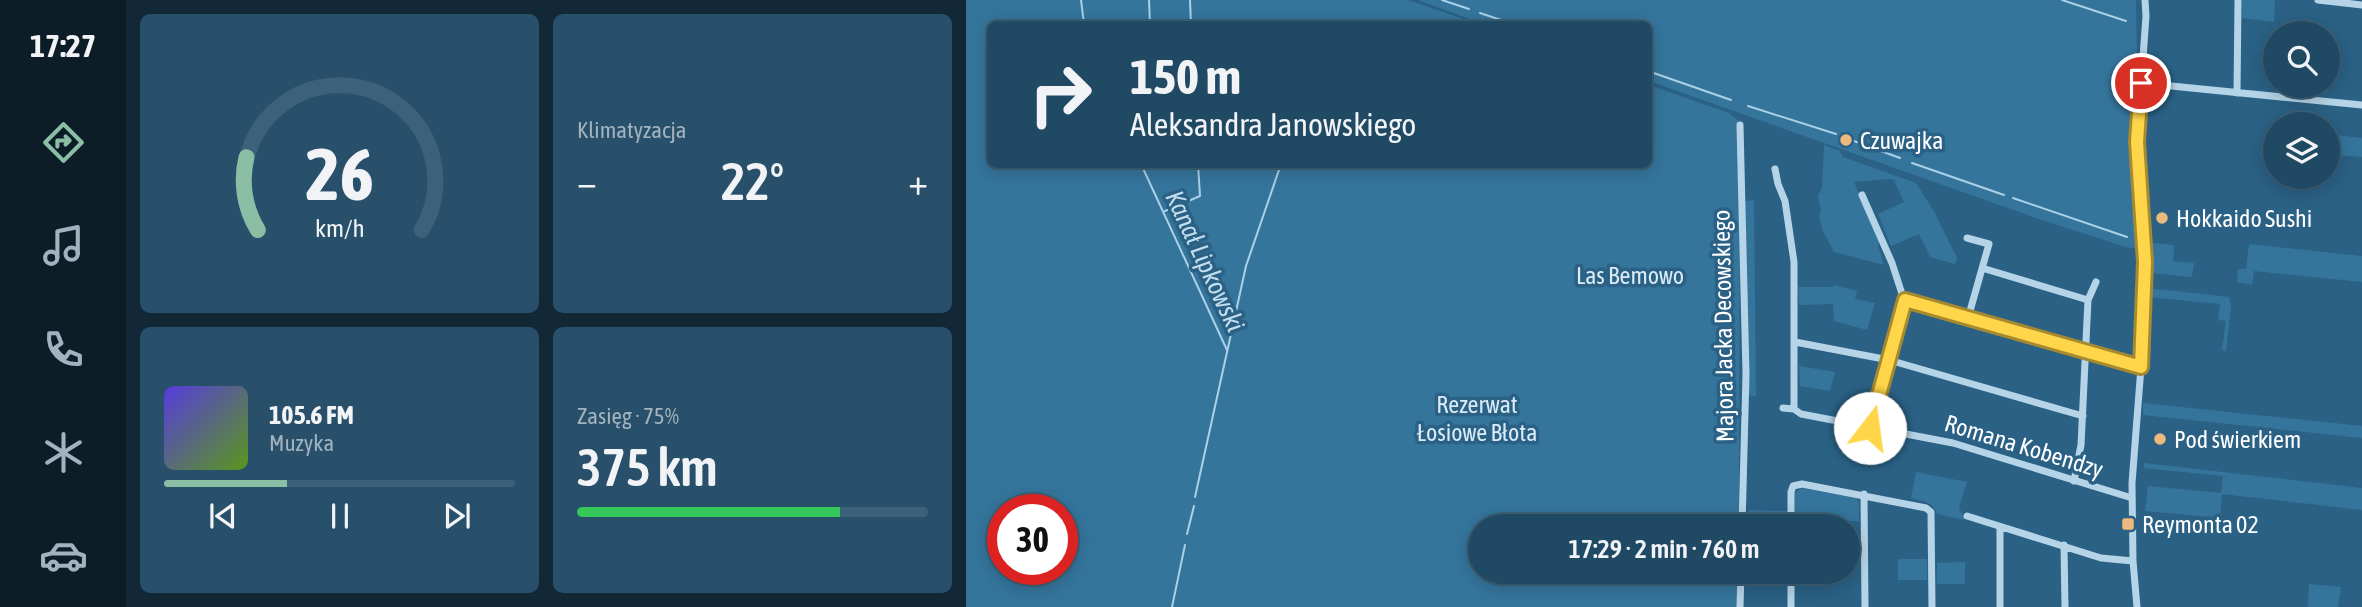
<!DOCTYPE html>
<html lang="pl">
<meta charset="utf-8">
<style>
:root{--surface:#204964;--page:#28506a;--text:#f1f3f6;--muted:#a2b2bf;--line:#3d6178;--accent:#8abfa5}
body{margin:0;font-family:"Asap Condensed",sans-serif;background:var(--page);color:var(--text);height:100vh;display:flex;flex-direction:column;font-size:26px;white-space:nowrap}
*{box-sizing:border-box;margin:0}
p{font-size:23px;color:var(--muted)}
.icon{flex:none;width:38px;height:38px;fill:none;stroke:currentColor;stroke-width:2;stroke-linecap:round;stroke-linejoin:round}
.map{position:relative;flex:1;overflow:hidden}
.panel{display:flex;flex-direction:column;gap:14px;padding:14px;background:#122837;width:840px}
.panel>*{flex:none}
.guide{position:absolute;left:21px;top:21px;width:665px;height:147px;border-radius:10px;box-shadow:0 4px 18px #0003,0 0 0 2px var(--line);background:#204964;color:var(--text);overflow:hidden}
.buttons{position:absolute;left:1297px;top:21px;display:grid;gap:14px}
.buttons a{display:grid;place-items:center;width:77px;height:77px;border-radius:50%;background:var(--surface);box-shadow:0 4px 18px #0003,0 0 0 2px var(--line);font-size:35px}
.speed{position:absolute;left:21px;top:494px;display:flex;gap:14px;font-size:35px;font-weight:700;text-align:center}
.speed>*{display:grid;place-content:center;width:91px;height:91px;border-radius:50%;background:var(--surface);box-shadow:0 4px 18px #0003,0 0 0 2px var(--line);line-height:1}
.speed .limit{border:10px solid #d22;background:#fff;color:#111}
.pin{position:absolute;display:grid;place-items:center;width:60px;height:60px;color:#fff;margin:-30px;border:4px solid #fff;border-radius:50%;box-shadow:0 2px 7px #0007}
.me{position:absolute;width:77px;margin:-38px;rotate:15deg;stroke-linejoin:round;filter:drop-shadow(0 0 5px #0008)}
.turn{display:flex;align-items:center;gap:24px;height:147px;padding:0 28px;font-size:32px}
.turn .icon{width:91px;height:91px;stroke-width:2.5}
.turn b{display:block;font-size:49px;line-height:60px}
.big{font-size:52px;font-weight:600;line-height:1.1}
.panel .widget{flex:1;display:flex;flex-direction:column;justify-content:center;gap:10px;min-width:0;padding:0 24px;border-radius:10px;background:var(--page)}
.panel .dial{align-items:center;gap:0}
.dial svg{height:182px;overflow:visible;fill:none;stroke:var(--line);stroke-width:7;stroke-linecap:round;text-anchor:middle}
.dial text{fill:var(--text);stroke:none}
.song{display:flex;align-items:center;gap:21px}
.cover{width:84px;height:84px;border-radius:10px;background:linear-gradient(135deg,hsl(250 70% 55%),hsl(90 70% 35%))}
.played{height:7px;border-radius:4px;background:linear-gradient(90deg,var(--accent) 35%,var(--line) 35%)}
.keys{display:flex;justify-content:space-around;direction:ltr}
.heat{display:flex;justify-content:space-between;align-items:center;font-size:38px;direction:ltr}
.charge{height:10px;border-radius:5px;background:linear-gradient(90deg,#34c759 75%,var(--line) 0)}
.panel .tiles{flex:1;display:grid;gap:14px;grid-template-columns:repeat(2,1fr)}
.trip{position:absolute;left:502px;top:514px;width:392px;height:70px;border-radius:35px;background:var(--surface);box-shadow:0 4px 18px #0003,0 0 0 2px var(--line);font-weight:600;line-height:70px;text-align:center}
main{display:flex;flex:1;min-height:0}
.menu{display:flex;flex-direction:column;width:126px;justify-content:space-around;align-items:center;background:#0d1d28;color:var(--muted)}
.menu .icon{width:49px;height:49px}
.menu .current{color:var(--accent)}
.menu b{font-size:32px;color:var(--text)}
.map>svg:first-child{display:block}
.green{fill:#35759c;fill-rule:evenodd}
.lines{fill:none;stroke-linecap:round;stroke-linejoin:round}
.stream{stroke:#aad1e7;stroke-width:2}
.minor{stroke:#b5d4e7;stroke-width:7}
.route-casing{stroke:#a68a30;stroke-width:18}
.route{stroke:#ffd54a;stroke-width:12}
.poi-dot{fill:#edba7d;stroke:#2a6185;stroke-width:2.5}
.labels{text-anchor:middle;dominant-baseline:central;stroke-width:7;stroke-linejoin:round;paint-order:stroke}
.poi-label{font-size:24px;fill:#fff;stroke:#2a6185;text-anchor:start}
.park-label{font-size:24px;fill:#d9ebf6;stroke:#2a6185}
.street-label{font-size:24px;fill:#fff;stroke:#2a6185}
.water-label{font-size:26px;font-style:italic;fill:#c1ddee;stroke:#2a6185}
</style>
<main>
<nav class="menu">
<b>17:27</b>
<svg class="icon current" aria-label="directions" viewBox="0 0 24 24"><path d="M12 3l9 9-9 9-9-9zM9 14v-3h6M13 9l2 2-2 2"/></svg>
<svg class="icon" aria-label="music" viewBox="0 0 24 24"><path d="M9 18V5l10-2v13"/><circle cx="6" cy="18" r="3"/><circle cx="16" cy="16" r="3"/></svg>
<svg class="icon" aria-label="phone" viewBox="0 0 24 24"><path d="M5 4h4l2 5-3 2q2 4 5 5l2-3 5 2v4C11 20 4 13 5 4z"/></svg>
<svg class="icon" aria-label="climate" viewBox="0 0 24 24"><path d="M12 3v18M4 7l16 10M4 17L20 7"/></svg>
<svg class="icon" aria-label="car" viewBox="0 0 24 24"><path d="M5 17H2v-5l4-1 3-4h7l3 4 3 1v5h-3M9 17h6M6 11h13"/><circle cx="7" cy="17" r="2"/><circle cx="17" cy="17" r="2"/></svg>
</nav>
<section class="panel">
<div class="tiles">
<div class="widget dial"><svg viewBox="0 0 100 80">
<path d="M14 69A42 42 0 1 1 86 69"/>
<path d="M14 69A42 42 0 0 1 9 37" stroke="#8abfa5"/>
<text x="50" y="56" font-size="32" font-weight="700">26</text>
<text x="50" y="72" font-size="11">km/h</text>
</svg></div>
<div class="widget"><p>Klimatyzacja</p>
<div class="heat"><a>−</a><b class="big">22°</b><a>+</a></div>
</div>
<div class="widget">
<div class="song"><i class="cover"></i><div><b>105.6 FM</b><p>Muzyka</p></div></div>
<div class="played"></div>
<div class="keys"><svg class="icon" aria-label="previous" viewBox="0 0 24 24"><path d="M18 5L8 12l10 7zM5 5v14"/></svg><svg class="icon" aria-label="pause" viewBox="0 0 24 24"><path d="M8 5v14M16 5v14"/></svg><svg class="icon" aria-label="next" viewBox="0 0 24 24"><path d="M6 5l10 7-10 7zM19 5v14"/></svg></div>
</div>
<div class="widget"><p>Zasięg · 75%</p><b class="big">375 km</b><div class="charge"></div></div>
</div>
</section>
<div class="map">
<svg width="1396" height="607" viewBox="0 0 1396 607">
<rect width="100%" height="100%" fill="#2a6185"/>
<!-- green -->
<path class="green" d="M0 0H442L512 24H24V164H682L683 85 763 113 774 122 773 527H514V572H772L771 607H0ZM37 509H96V569H37Z
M452 0H1170L1171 61 1164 127 1174 248H1163L1076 220 683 81 682 24H517Z
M1276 0H1309L1308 22 1276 18Z
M1362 134 1396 138V157L1362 154Z
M858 145 874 151 877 157 950 183 969 213 991 258 989 264 964 257 953 234 925 246 912 214 938 202 928 180 925 179 888 182 914 242 912 245 918 265 868 252 856 229 853 216 855 211 852 196 856 188Z
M788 200 790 397 783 395 779 223V201Z
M1186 243 1207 245 1208 249 1207 261 1228 263 1226 277 1185 273Z
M1283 244 1396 256V282L1288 271 1286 285 1271 282 1272 269H1280Z
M867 285 891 291 889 299 909 303 901 330 868 321 867 304 833 305 832 287H867Z
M1182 288 1263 297 1265 306 1260 351 1256 350 1260 321 1252 320 1254 304 1182 297Z
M833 366 869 372 864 391 834 386Z
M1177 403 1396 426V438L1177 415Z
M1178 463 1396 488V510L1256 494 1254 518 1179 511 1182 486 1255 493 1257 476 1178 468Z
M950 472 1001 482 993 507 999 520 971 514C967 501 956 501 945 498Z
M835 488 890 498 893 503V521H863L862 516H829V493Z
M783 510 822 511V527H782Z
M932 559H961V580H932Z
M999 562V584H971V563Z
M1343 584 1375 587 1372 607H1342Z"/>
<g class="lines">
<!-- stream -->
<path class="stream" d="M115 0 118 24
M183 0 184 24
M224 0 225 24
M476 0 503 9
M1096 0 1160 21
M514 13 547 24
M682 71 765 100
M782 106 870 134
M888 141 934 158
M946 163 1038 195
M175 164 261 350
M1047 198 1161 237
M199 211 234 196 232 164
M229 497 280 266 315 164
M221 534 228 506
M206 607 219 545"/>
<!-- minor -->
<path class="minor" d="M1352 0 1396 5
M1175 83 1396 105
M1271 93 1272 0
M774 125 780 374 776 527
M809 169 812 184 819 201 828 262V409
M896 195 926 263 938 300
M1001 238 1023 244 1002 318
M1016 268 1122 300
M938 300 1175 367
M829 342 923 360 1117 416
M817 408 828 409 835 414 987 443 1166 498
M904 428 938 300
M1108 481 1115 445 1122 300 1130 282
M898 494 899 607
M1001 516 1135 558 1167 561
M825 527V492L827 486 836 484 960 508 965 512 966 607
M1034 527V607
M1098 545 1099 607
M774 607 775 572
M825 607V572
M1171 607 1167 561 1166 483 1175 367 1179 262 1171 142 1180 16 1179 0"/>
</g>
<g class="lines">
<!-- route casing -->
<g class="route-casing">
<path id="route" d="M904 428 939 300 1175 367 1179 262 1171 142 1175 83"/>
</g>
<!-- route -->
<use href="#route" class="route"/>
</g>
<!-- markers -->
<g class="poi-dot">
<circle cx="880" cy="140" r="7"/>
<circle cx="1196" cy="218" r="7"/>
<circle cx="1194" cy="439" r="7"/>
<rect x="1155" y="517" width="14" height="14" rx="3.5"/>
</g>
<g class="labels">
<!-- poi labels -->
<g class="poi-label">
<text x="894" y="140">Czuwajka</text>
<text x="1210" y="218">Hokkaido Sushi</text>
<text x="1208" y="439">Pod świerkiem</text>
<text x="1176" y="524">Reymonta 02</text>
</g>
<!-- park labels -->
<g class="park-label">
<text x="664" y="275">Las Bemowo</text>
<text x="511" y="404">Rezerwat<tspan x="511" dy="28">Łosiowe Błota</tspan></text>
</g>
<!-- street labels -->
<g class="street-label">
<text transform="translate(757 326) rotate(-91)">Majora Jacka Decowskiego</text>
<text transform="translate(1058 446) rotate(17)">Romana Kobendzy</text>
</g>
<!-- water labels -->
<g class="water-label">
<text transform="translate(239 261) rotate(65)">Kanał Lipkowski</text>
</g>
</g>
</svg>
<div class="buttons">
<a><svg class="icon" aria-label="search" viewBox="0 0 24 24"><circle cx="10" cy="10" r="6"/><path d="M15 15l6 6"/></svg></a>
<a><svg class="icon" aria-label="layers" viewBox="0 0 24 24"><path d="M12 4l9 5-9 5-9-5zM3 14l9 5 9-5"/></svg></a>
</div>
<div class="speed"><div class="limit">30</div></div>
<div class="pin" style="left:1175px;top:83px;background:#d93025"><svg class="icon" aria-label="arrive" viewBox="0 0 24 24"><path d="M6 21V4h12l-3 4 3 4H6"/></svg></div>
<svg class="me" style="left:904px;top:428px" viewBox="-20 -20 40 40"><circle r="19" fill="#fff"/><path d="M0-13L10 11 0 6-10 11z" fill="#ffd54a"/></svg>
<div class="trip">17:29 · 2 min · 760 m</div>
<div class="guide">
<div class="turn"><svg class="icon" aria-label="right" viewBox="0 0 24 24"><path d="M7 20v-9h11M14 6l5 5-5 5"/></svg><div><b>150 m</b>Aleksandra Janowskiego</div></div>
</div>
</div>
</main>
